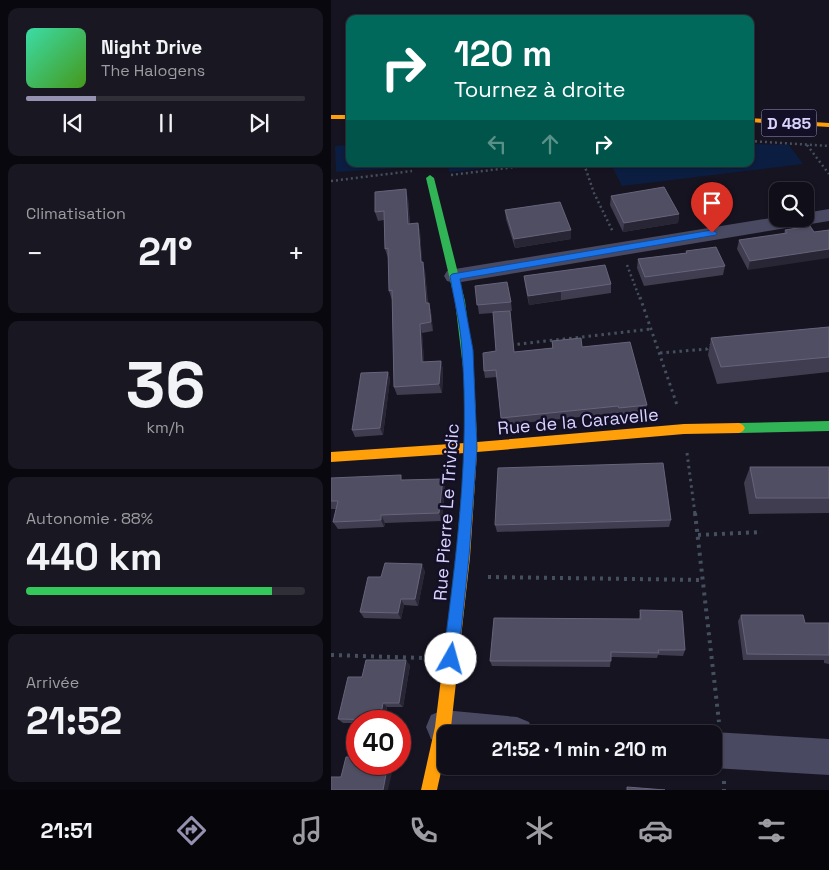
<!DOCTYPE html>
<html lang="fr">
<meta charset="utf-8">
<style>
:root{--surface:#100f19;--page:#191822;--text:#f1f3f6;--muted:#9c9ca2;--line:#302f38;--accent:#9591b1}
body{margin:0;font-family:"Space Grotesk",sans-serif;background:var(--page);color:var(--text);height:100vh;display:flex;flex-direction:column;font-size:19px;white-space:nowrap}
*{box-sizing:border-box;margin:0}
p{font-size:16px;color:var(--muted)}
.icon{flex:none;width:28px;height:28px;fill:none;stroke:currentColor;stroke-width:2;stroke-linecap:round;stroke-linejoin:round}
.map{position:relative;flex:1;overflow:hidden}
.panel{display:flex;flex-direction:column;gap:8px;padding:8px;background:#09080e;width:331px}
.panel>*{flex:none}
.banner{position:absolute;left:15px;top:15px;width:408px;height:152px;border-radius:10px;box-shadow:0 1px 4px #0004,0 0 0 1px var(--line);background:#00695c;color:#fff;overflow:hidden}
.buttons{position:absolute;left:438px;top:182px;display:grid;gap:10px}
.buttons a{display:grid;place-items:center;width:45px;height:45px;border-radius:10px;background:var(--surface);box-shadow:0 1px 4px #0004,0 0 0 1px var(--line);font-size:25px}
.speed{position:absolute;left:15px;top:710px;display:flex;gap:10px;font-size:25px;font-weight:700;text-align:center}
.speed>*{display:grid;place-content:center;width:65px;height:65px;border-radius:50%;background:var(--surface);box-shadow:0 1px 4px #0004,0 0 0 1px var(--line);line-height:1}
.speed .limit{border:8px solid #d22;background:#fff;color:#111}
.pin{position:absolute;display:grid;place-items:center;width:42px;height:42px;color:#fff;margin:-51px -21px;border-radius:50% 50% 50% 0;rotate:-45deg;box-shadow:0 0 5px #0007}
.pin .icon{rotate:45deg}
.me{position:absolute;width:55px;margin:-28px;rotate:7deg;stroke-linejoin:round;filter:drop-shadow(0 0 4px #0008)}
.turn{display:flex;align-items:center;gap:18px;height:105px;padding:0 25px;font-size:22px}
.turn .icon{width:65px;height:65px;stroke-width:2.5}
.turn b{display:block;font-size:35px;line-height:42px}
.lanes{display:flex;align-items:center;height:48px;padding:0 25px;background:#0003;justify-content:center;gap:25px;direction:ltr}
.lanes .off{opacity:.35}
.big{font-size:38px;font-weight:700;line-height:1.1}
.panel .tile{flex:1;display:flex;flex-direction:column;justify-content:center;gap:8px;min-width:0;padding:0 18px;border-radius:10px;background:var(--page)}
.panel .dial{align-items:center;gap:0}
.dial b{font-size:65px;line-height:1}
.song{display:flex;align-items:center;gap:15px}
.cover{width:60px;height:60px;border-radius:8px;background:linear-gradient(135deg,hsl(160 70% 55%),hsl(100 70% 35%))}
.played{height:5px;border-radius:2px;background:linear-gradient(90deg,var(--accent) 25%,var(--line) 25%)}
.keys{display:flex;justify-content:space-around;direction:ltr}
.heat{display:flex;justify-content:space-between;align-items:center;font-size:28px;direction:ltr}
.charge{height:8px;border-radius:4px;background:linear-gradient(90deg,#34c759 88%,var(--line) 0)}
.trip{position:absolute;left:106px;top:725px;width:285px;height:50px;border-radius:10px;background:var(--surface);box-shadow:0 1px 4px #0004,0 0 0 1px var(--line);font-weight:700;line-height:50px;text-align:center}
.menu{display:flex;height:80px;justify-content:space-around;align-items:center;background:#06060a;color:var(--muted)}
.menu .icon{width:35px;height:35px}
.menu .active{color:var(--accent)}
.menu b{font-size:22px;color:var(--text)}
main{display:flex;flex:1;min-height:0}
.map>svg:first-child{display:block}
.water{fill:#0b1e41}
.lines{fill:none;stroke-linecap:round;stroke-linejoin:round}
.path-far2{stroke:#44505f;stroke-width:2.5;stroke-dasharray:2 3;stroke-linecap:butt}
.path-far1{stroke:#44505f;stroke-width:3;stroke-dasharray:2.5 4;stroke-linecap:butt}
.path{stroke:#44505f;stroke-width:4;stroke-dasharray:3 5;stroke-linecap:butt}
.street{fill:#4a4962;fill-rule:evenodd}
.fast{fill:#30b455;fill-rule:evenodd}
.slow{fill:#ff9f0a;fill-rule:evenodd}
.wall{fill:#403d50}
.shaded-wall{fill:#282635}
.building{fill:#504e63;stroke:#66637b}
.route{fill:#1a73e8;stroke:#114b97}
.labels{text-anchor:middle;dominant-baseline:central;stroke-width:5;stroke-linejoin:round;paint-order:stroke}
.shield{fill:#130f26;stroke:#9e99be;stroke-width:1}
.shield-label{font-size:16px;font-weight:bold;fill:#d9d4ff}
.street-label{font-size:18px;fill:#d9d4ff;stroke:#130f26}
</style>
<main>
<section class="panel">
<div class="tile">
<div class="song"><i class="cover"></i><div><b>Night Drive</b><p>The Halogens</p></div></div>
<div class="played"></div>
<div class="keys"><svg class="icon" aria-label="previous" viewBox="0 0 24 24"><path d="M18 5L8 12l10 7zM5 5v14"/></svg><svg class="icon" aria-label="pause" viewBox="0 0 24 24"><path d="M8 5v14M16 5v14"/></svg><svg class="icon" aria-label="next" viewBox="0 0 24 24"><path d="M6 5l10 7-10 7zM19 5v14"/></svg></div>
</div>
<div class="tile"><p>Climatisation</p>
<div class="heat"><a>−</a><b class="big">21°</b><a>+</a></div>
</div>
<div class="tile dial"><b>36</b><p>km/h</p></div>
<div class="tile"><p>Autonomie · 88%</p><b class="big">440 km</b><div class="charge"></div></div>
<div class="tile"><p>Arrivée</p><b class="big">21:52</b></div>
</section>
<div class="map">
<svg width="498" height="790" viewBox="0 0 498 790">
<rect width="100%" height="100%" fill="#161421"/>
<!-- water -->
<path class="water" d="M419 144 458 145 472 164 291 186 280 164H419Z
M19 145V164H84V167L5 172 4 146Z
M117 164H190L118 172Z"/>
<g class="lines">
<!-- path-far2 -->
<path class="path-far2" d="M419 141 498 146
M476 145 498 174
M253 164 263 193 282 232
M120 175 208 164
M0 181 81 171
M296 265 309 299"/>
<!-- path-far1 -->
<path class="path-far1" d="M309 297 346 405
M180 345 321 329
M329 353 376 349 381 344
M356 453 364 514"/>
<!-- path -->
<path class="path" d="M364 513 388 722
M367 535 431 532
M157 577 373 580
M0 655 92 658
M393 781V790"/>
<!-- street -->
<path class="street" d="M498 209V221L124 283 116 281 113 276 116 271 124 269 446 217V219H474V213Z
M112 710 186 717 198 722 203 734H115V745L100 739 95 727 100 715Z
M382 732 498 739V775L382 768 378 766H382V734H378Z"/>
<!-- fast -->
<path class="fast" d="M99 175 103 178 134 301 143 376 138 380 133 376 124 301 95 178Z
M498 421V431L408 433 404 431 402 428 404 425 408 423Z"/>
<!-- slow -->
<path class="slow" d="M0 115H19V119H0Z
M419 118 498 123V127L419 122Z
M138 372 143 376 146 442 353 424 408 423 412 425 414 428 412 431 408 433 353 434 146 452 139 557 120 727 118 734H115V749L106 790H90L104 727 125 557 134 453 0 462V452L134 443 133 376Z"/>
</g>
<!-- wall -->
<path class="wall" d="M280 196 348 214 347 223 292 232 279 205Z
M77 198 79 224 87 223 89 232 91 262 94 271 97 303H98L100 312 102 331 91 333 93 362 110 361 112 370 111 393 66 395 63 387 61 300 58 291 57 258 54 249 53 220 47 221 44 212Z
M174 210 240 230V239L184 248 175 219Z
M479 226 417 270 406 249 408 240 453 234 454 230Z
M355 251 394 266 392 275 313 286 306 268 307 259 355 253Z
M193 276 280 284V293L198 305 194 285Z
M144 286 180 302 181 311H179L183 352 221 348V341L251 347 316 405 315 412 287 415V413L172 425 166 377 154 378 153 371 165 351 162 313 148 314Z
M498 327V372L386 384 377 355 380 338Z
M57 372 59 379 52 435 24 437 21 430Z
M419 467H498V513L418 514 413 483Z
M0 478 72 480 114 487 111 521 54 523 53 527 7 529 2 522 5 509H0Z
M340 520 338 527 166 532 164 525Z
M94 571 87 606 73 605 70 619 33 618 29 612 50 577Z
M309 610 354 650 352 656 327 655 326 658 280 657 279 667 161 666 159 661 308 619Z
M410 615 474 623H498V664L493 663V660H412L407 621Z
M79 665 72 707H56L54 721H26V723H12L7 719 31 677Z"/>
<!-- shaded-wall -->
<path class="shaded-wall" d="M75 189 77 198 79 233 77 224Z
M348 214 347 223 292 232 293 223Z
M87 223 89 232 92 272 90 262Z
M240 230V239L184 248 183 239Z
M498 249V258L417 270 419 261Z
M92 262 94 271 97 312 95 303Z
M230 291V300L198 305 197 296Z
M98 303 100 312 102 331 100 322Z
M89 324 91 333 94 371 91 362Z
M110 361 112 370 111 393 108 384Z
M57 372 59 379 52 435 49 428Z
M112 479 114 487 111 521 108 513Z
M50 515 54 523 53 527 50 520Z
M91 564 94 571 87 606 84 599Z
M70 599 73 605 70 619 67 613Z
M75 660 79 665 72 707 68 703Z
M52 703 56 707 54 721H51L49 720Z
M57 764H63L57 790H52Z"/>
<!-- building -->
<path class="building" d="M333 187 348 214 293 223 280 196Z
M75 189 77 224 87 223 90 262H92L95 303H98L100 322 89 324 91 362 110 361 108 384 63 387 61 290 58 291 57 248 54 249 53 211 44 212V192Z
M229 202 240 230 183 239 174 210Z
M479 226 483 232 498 230V249L419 261 408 240 456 233 454 230Z
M385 247 394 266 314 277 307 259 356 253 355 251Z
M274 265 280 284 197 296 193 276Z
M176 282 180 302 146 305 144 286Z
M179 311 183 352 222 348 221 341 250 338 251 347 299 342 316 405 288 408 287 406 170 418 165 370 153 371 152 353 165 351 162 312Z
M498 327V357L390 367 380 338Z
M57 372 49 428 21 430 30 373Z
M332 463 340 520 164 525 167 468Z
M419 467H498V498H425Z
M70 475V480L112 479 108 513 50 515V520L2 522 7 501H0V478Z
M54 563 91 564 84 599H70L67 613 29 612 37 577H50Z
M309 610 351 611 354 650H327L328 653 280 652V661H159L163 618 310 619Z
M410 615H472L474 623H498V655L416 654Z
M35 660H75L68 703H52L49 720 7 719 17 677H31Z
M15 757H26V764H57L52 790H0V777H10Z
M296 787 334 790H296Z"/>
<!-- route -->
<path class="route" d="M381 230 386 233 385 235 129 279 142 350 146 448 138 557 127 659 125 664 120 667 114 664 112 659C125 557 139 455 131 351 130 326 123 301 119 276L121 274Z"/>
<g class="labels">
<!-- shield labels -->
<rect class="shield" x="430.5" y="109.5" width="55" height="27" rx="4"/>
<g class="shield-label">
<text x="458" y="123">D 485</text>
</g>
<!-- street labels -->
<g class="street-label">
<text transform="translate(247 421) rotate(-5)">Rue de la Caravelle</text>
<text transform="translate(115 512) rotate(-86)">Rue Pierre Le Trividic</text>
</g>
</g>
</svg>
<div class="buttons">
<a><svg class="icon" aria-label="search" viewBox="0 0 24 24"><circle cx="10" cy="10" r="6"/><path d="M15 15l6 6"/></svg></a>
</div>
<div class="speed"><div class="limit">40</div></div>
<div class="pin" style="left:381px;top:233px;background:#d93025"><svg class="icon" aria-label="arrive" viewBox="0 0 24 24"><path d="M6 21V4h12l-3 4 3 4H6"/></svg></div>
<svg class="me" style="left:120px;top:659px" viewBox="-20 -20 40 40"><circle r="19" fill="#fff"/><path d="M0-13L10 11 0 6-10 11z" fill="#1a73e8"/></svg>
<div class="trip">21:52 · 1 min · 210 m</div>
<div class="banner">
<div class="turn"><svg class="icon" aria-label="right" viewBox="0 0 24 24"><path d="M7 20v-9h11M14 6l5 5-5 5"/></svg><div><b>120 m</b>Tournez à droite</div></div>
<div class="lanes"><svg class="icon off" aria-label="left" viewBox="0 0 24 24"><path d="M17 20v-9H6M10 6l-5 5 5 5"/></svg><svg class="icon off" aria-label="ahead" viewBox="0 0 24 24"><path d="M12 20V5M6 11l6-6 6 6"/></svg><svg class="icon" aria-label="right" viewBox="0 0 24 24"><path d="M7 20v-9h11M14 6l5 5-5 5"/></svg></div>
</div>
</div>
</main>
<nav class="menu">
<b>21:51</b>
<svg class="icon active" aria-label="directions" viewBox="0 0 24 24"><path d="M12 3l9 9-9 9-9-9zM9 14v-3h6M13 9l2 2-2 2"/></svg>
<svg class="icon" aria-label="music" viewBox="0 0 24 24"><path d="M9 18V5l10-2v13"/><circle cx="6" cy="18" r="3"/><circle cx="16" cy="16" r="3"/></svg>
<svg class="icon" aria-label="phone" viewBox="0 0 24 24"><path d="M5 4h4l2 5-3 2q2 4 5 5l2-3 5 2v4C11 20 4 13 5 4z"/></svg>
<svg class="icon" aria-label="climate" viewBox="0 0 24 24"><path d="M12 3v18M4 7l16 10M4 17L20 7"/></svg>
<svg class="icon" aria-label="car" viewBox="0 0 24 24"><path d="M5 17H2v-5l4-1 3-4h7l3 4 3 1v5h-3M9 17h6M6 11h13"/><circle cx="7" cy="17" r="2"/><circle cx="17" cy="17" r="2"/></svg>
<svg class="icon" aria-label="filters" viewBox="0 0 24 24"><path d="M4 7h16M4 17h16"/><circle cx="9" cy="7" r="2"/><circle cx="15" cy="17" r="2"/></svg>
</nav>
